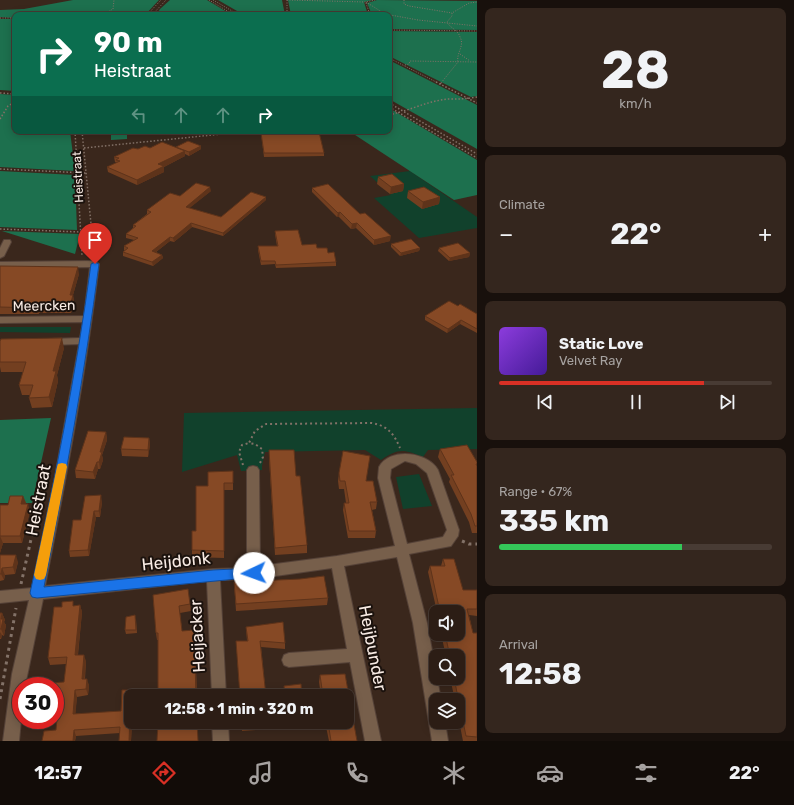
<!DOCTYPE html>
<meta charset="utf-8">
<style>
:root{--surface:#2c1d15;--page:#34261e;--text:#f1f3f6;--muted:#a6a2a0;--line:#483b34;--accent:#d93025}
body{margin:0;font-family:Rubik,sans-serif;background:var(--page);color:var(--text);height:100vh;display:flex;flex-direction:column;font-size:15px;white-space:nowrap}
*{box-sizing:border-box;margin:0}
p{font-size:13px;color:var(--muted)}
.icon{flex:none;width:22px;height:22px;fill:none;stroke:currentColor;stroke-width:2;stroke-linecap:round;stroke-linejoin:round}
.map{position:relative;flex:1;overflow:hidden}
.panel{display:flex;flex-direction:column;gap:8px;padding:8px;background:#18100c;width:317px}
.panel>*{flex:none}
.hud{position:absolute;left:12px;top:12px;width:380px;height:122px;border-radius:8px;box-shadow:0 2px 10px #0003,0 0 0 1px var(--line);background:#0b6e4f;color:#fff;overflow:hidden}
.fabs{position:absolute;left:429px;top:605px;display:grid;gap:8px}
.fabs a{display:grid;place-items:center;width:36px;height:36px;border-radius:8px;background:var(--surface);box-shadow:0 2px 10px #0003,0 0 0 1px var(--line);font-size:20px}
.speed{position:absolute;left:12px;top:677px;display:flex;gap:8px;font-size:20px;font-weight:700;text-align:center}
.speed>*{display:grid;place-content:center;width:52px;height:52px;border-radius:50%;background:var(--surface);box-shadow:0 2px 10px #0003,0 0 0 1px var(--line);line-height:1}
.speed .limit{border:6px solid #d22;background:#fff;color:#111}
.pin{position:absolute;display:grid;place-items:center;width:34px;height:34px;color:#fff;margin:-41px -17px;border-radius:50% 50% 50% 0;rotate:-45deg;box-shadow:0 0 4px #0007}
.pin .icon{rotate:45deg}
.me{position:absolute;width:44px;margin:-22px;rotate:267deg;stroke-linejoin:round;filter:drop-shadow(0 0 3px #0008)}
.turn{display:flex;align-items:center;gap:14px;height:84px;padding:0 16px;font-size:18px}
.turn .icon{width:52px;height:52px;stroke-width:2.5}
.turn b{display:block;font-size:28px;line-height:34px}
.lanes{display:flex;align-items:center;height:38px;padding:0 16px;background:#0003;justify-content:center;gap:20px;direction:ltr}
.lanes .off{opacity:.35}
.big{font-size:30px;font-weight:700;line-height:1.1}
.panel .tile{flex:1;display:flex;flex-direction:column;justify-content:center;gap:6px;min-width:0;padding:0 14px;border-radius:8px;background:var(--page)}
.panel .dial{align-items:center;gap:0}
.dial b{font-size:52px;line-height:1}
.song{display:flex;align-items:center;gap:12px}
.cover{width:48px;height:48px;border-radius:6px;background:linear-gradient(135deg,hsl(270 70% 55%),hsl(260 70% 35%))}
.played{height:4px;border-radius:2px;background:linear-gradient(90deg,var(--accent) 75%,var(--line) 75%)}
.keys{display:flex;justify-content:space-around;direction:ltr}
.heat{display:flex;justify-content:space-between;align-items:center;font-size:22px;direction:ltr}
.charge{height:6px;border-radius:3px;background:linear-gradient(90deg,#34c759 67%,var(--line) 0)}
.trip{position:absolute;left:124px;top:689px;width:230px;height:40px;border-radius:8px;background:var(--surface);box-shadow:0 2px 10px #0003,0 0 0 1px var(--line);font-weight:700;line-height:40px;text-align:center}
.menu{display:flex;height:64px;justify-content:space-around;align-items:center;background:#120c08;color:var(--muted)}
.menu .icon{width:28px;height:28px}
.menu .on{color:var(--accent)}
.menu b{font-size:18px;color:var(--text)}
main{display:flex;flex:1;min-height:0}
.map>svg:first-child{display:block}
.green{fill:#11412c}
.forest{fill:#1d704e}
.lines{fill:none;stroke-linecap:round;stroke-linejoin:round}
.minor-casing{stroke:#554238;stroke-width:2}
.path-far3{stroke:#837268;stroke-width:1;stroke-dasharray:1 1.5;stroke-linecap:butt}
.path-far2{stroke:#837268;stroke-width:1.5;stroke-dasharray:1.5 2;stroke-linecap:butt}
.path-far1{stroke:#837268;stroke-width:2;stroke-dasharray:2 3;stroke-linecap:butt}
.path{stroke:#837268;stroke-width:3;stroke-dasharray:3 4;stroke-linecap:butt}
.minor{fill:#775f4b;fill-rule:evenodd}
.wall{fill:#733f20}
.shaded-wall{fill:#5e331a}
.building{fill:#864925;stroke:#5e331a}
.route{fill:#1a73e8;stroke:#114b97}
.slow{fill:#f59e0b}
.labels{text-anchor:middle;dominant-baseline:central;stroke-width:4;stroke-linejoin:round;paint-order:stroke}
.far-street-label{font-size:12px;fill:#f8ebe4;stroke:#1b120d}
.street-label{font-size:14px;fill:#f8ebe4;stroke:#1b120d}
.near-street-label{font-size:17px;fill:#f8ebe4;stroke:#1b120d}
</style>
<main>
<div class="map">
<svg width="477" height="741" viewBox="0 0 477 741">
<rect width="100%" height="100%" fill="#3a271c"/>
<!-- green -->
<path class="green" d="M410 171 477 217V228L419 238 374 198 391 195 370 176Z
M0 327H71L70 333 0 332Z
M477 408V449L428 450 423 457C404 449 398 448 381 460L365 450 265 452 262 466V470L241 471 237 455 182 472 184 413Z
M419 474 432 506 403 509 396 477Z"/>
<!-- forest -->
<path class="forest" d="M73 0H159L145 15H15V18L0 17V10L24 9Z
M170 0H207L232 15H156L160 9Z
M218 0H282L285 15H244Z
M288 0H373L364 2 368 15H291Z
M377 0 477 1V30L389 29V15H372L367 3Z
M0 19H15V91L0 90Z
M389 31 477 32V96L471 97 389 56Z
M389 60 477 105V149L389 99Z
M0 94 15 95V131H70L75 171 0 167Z
M389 108 477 160V195L454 200 349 131H389Z
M111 131H127V139L111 140Z
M0 171 75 175 77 230 0 227Z
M2 231 80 234 75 254Z
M51 418 32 503H0V420Z"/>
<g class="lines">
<!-- minor casing -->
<g class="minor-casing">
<path id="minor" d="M4 240H10L11 242 4 256 0 258V248Z
M95 261 99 264C86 372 66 479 45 586L213 569 247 568V470L249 467 253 466 257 467 259 470 260 566 337 556 395 546 378 478 379 467C390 447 428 452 438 470L459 530 458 536 451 546 409 554 427 623 441 700H436V722H445L448 741H432L413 623 397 557 344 566 381 741H365L350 662 289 667 284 665 282 660 284 655 289 653 347 649 332 568 254 579 220 580 226 696H212L207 581 43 599 25 686H21V720L19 741H3L12 674 29 600 0 603V591L32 588 55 477 79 344 50 345 45 342 50 339 80 338 83 322 0 323V317L84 316 90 267 0 268V262ZM405 461 416 464 427 473 447 530 443 537 407 544 390 478 391 469Z
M212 722H228L229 741H213Z"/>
</g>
<!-- path-far3 -->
<path class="path-far3" d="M209 0 234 15
M213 0 239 15
M287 0 366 2 375 0
M287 0V15
M404 0V4L409 6 452 13
M366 2 385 14 418 20 477 26
M366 3 370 15
M102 15 113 9 114 0
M147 15 161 0
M152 15 166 0
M0 18H15
M389 30 477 31
M460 54 470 61
M389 58 438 83
M405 65 409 64 410 61 477 62
M441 83 458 62C456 53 465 46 460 37 458 30 450 28 447 22L452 16V13L469 3 477 2"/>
<!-- path-far2 -->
<path class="path-far2" d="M436 82 477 103
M440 84 442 82
M0 93 15 94
M389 103 477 154
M389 107 477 158
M404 111C419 106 434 100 449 99 459 99 467 99 477 97
M389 115 400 112
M0 119 8 106 15 102
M75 131 82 256
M82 131 94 255
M84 148 252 131
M0 169 86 173
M0 229 81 232 91 231"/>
<!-- path-far1 -->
<path class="path-far1" d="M260 463 263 457 262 449 255 444 249 443 255 431 266 424 372 423C388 426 394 434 400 448
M243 465 239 452 242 445 249 443
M38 509 40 500 45 499"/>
<!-- path -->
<path class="path" d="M462 541 469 544H477
M21 584 38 508
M0 699 16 608"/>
<!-- minor -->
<use href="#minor" class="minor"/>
</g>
<!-- wall -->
<path class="wall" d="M307 132 324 153V156L264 157 261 133Z
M176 147 201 149 189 156 185 154V156L164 167V172L137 185 108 172 107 167 117 163 115 162 114 157 138 149 150 148Z
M378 177 404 184 403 191 390 194 377 184Z
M312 188 360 214 390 241 374 245 356 228 351 229 339 217H337L312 192Z
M211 191 189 208 221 217 266 200 223 236 192 227 174 242 170 241 156 252 162 255 163 258 153 266 123 256V252L125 250H124V246L134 240 126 238V234L133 228V225L147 214V210L180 196Z
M408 191 440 197 439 204 422 209 407 198Z
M275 231 302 245 317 248 328 253 336 262V266L276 268 275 264 261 265 258 250V246H277L275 234Z
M391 244 420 248 419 251 400 256 391 247Z
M439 248 470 253 469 257 449 261 438 251Z
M0 266 79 274 73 295 74 302 71 313H39V314H0Z
M458 306 477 314V333L460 324 447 333 425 320V316Z
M0 341 64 348 57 375 58 381 52 407 32 408 29 398 30 395H22L19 385 23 372H1L0 367Z
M106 432 107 440 102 455 103 460 100 469H98L95 479 76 478 75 470Z
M149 438 150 445 148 457 122 456 121 449Z
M440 449 477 462V533H472L469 522 449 482 450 479 438 457Z
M269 450 296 476 307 545V553L275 555 269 458Z
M233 471V490H224V558L192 557V550L196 531 208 486Z
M339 473 366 481 377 502 376 509 372 510 376 531 375 538H348L343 510 344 503H346L344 489H339L338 481Z
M23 496 26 503 25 504 30 511 22 543H3L0 553V505H8Z
M102 502 100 517H96L89 556 70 557 69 551 81 520Z
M0 555 18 562 15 574 5 575 4 580 0 581Z
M443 559 463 590H477V616L469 615 473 633H477V741H463L458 716V700H455L450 678H458V656H446L441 634H458V612H437L428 572 430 566H441Z
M234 582 328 598 327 605 236 611Z
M153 595 190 604 191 611 180 613 182 631 195 636 197 696H158V640H157L156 633Z
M80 605 82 612 78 655 86 661 85 679 89 685 88 695 77 697 75 714 121 711 131 690 133 696H131V722H132L131 741 120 733 76 736 75 741H42L56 730 58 714 55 715V686L64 682 66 664 50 665 48 658 75 606Z
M0 613H2L5 620 4 622 6 625 4 636 2 635 1 639H0Z
M136 619 137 633 126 634 125 630Z
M246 627 285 643V649L261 647 266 696H240L236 641H247Z
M345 674 357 741H329L325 722H347V696H321L319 682 320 675Z
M155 722H197L198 741H157V729H156Z
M242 722H268V729L242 731Z
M288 722H300L288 723Z"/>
<!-- shaded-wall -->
<path class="shaded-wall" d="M201 146V149L189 156V152Z
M185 151V156L164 167V172L137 185V180L158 164Z
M404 184 403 191 390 194 391 187Z
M210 187 211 191 186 211V207Z
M266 197V200L223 236V233Z
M440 197 439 204 422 209 423 202Z
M340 212 339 217H337L338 213Z
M191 223 192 227 174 242 173 238Z
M357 223 356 228 351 229 352 224Z
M391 236 390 241 374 245V240Z
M170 237V241L152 255V251Z
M420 248 419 251 400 256 401 253Z
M470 253 469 257 449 261 450 258Z
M162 255 163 258 153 266 152 262Z
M78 267 79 274 73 295 74 302 71 313 70 306V295Z
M38 306 39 313V314L37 308Z
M461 320 460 324 447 333 448 329Z
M62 338 64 348 57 375 58 381 52 407 49 397 53 371Z
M106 432 107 440 102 455 103 460 100 469 99 462 100 452Z
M149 438 150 445 148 457V450Z
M97 462 98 469 95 479 93 472Z
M101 495 102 502 100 517 99 511Z
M23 496 26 503 24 511 21 504Z
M28 504 30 511 22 543 20 536Z
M94 511 96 517 89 556 88 550Z
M0 536 3 543 0 553Z
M16 555 18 562 15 574 13 567Z
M2 568 5 575 4 580 1 574Z
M80 605 82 612 77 662 75 655Z
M2 613 5 620 4 622 6 625 4 636 1 629V619Z
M0 632 2 635 1 639 0 637Z
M84 655 86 661 84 685 82 679Z
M87 679 89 685 88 695 86 689Z
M75 690 77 697 75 721 73 714Z
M131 690 133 696H131V722H132L131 741H129Z
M74 730 76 736 75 741H73Z"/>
<!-- building -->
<path class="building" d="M299 131H307V132H319L324 153H264L261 133Z
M188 141 201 146 189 152 176 147Z
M162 142 185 151 158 164 164 166 137 180 107 167 120 161 116 160 119 158 114 157 133 148 138 149 145 146 150 148Z
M392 174 404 184 391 187 378 177Z
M196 183 210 187 186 207 221 217 251 192 266 197 223 233 191 223 173 238 170 237 152 251 162 255 152 262 123 252 128 248 124 246 138 238 126 234 136 226 133 225 151 212 147 210 170 193 180 196Z
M328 184 360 214 365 213 391 236 374 240 357 223 352 224 340 212 338 213 312 188Z
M424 187 440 197 423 202 408 191Z
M298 230 302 245 316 244 317 248H327L328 253 334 252 336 262 276 265 275 261H261L258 246H278L275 231Z
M411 239 420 248 401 253 391 244Z
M458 243 470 253 450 258 439 248Z
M0 266 78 267 70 295H73L70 306H38L37 308 0 307Z
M449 301 458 306 460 304 477 314V329L461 320 448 329 425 316Z
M62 338 53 371H56L49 397 29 398 33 385H19L26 362H0V341L1 339Z
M88 431 106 432 100 452H102L99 462H97L93 472 75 470Z
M124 437 149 438 148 450 121 449Z
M467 445 477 462V464H476L477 466V526H475L471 514 451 475H454L440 449Z
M269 450H294L296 476H300L307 545 275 548Z
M343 451 370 456 366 481H373L377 502H370L376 531H349L344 503H349L345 481H340L339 473Z
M233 471V483H224V551L192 550V531H196V486H208V472Z
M101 495 99 511H94L88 550 69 551 73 520H81L85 496Z
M10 496H23L21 504H28L20 536H0V505H8Z
M0 555H16L13 567 2 568 1 574H0Z
M443 559H454L463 590H477V609H467L473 633H477V737L466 736 454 678H458V656H450L445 634H458V612H440L430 566H445Z
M324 576 328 598 236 604 234 582 300 579Z
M188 589 190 604 179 606 182 631 194 630 196 696H158V633H156L153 595Z
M73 601V606L80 605 75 655H84L82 679H87L86 689 75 690 73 714 121 711 122 690H131L129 741H119L120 727 74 730 73 741H42L44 731 56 730 58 708H55V686H50V683L64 682 67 657 48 658 54 607H62V602Z
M0 613H2L1 619H3L1 629H0Z
M135 615 136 630H125L126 617Z
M283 622 285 643 260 641 266 696H240L236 641H248L246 627Z
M345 674 357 741H331L328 722H347V696H323L320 675Z
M301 684 302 696H285L284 686Z
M155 722H197L198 741H157L158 723H155Z
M242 722H268L269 723 242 725Z"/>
<!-- route -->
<path class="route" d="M95 262 99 264C85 372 65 480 44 587L213 570 254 568 258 569 260 573 258 577 37 598 32 597 30 593C54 484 76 375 91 264Z"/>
<!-- slow -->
<path class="slow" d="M62 463 66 464 67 467 46 575 44 579 40 580 36 579 34 575 57 467 58 464Z"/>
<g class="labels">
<!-- far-street labels -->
<g class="far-street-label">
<text transform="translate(78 177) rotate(-93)">Heistraat</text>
</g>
<!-- street labels -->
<g class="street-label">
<text transform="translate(44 306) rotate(-1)">Meercken</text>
</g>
<!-- near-street labels -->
<g class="near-street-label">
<text transform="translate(38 500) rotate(-79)">Heistraat</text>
<text transform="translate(176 561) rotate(-6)">Heijdonk</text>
<text transform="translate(197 636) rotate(-93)">Heijacker</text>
<text transform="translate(373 648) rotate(79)">Heijbunder</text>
</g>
</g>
</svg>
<div class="fabs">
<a><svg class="icon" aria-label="sound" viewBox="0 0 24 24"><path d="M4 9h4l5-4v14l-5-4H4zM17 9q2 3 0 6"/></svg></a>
<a><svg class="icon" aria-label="search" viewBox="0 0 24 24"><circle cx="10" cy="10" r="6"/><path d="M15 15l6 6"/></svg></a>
<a><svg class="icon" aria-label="layers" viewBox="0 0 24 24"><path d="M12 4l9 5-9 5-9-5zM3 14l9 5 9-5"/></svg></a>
</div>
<div class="speed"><div class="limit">30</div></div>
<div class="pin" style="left:95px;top:264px;background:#d93025"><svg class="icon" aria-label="arrive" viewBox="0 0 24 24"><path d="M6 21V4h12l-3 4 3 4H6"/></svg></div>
<svg class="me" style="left:254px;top:573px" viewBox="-20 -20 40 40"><circle r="19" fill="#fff"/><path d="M0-13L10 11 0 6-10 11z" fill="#1a73e8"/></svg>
<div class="trip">12:58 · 1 min · 320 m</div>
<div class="hud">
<div class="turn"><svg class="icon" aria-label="right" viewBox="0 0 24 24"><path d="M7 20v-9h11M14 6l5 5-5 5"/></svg><div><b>90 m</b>Heistraat</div></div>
<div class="lanes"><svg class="icon off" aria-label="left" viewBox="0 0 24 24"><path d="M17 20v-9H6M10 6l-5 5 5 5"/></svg><svg class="icon off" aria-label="ahead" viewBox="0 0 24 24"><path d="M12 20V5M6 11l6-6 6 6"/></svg><svg class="icon off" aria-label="ahead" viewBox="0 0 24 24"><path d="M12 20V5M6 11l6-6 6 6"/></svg><svg class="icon" aria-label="right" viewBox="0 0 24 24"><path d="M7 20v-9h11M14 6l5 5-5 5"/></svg></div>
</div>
</div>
<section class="panel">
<div class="tile dial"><b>28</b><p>km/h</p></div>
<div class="tile"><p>Climate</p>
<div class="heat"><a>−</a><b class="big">22°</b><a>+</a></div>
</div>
<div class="tile">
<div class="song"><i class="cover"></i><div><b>Static Love</b><p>Velvet Ray</p></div></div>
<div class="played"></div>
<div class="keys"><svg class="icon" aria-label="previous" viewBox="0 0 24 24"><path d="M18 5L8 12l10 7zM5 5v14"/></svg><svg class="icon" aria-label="pause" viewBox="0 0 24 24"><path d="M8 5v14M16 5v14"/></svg><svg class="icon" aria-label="next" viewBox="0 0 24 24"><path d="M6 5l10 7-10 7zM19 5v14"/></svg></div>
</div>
<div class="tile"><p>Range · 67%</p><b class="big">335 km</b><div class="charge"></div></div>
<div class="tile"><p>Arrival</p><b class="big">12:58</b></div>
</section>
</main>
<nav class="menu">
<b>12:57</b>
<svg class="icon on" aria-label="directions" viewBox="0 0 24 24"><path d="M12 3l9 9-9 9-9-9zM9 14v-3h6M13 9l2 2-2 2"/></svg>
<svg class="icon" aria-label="music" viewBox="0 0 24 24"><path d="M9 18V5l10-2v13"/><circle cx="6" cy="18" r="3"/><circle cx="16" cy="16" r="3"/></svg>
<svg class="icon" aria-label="phone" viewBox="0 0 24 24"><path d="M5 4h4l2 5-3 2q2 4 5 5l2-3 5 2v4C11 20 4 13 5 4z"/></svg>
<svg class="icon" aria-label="climate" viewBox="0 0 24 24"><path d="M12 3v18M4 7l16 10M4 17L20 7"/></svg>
<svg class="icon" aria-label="car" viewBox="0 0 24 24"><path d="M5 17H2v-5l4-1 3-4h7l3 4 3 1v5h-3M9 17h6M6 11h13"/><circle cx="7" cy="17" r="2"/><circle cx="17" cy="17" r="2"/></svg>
<svg class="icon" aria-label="filters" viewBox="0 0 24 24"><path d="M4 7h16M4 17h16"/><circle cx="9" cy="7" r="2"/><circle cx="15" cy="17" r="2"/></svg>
<b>22°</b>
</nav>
